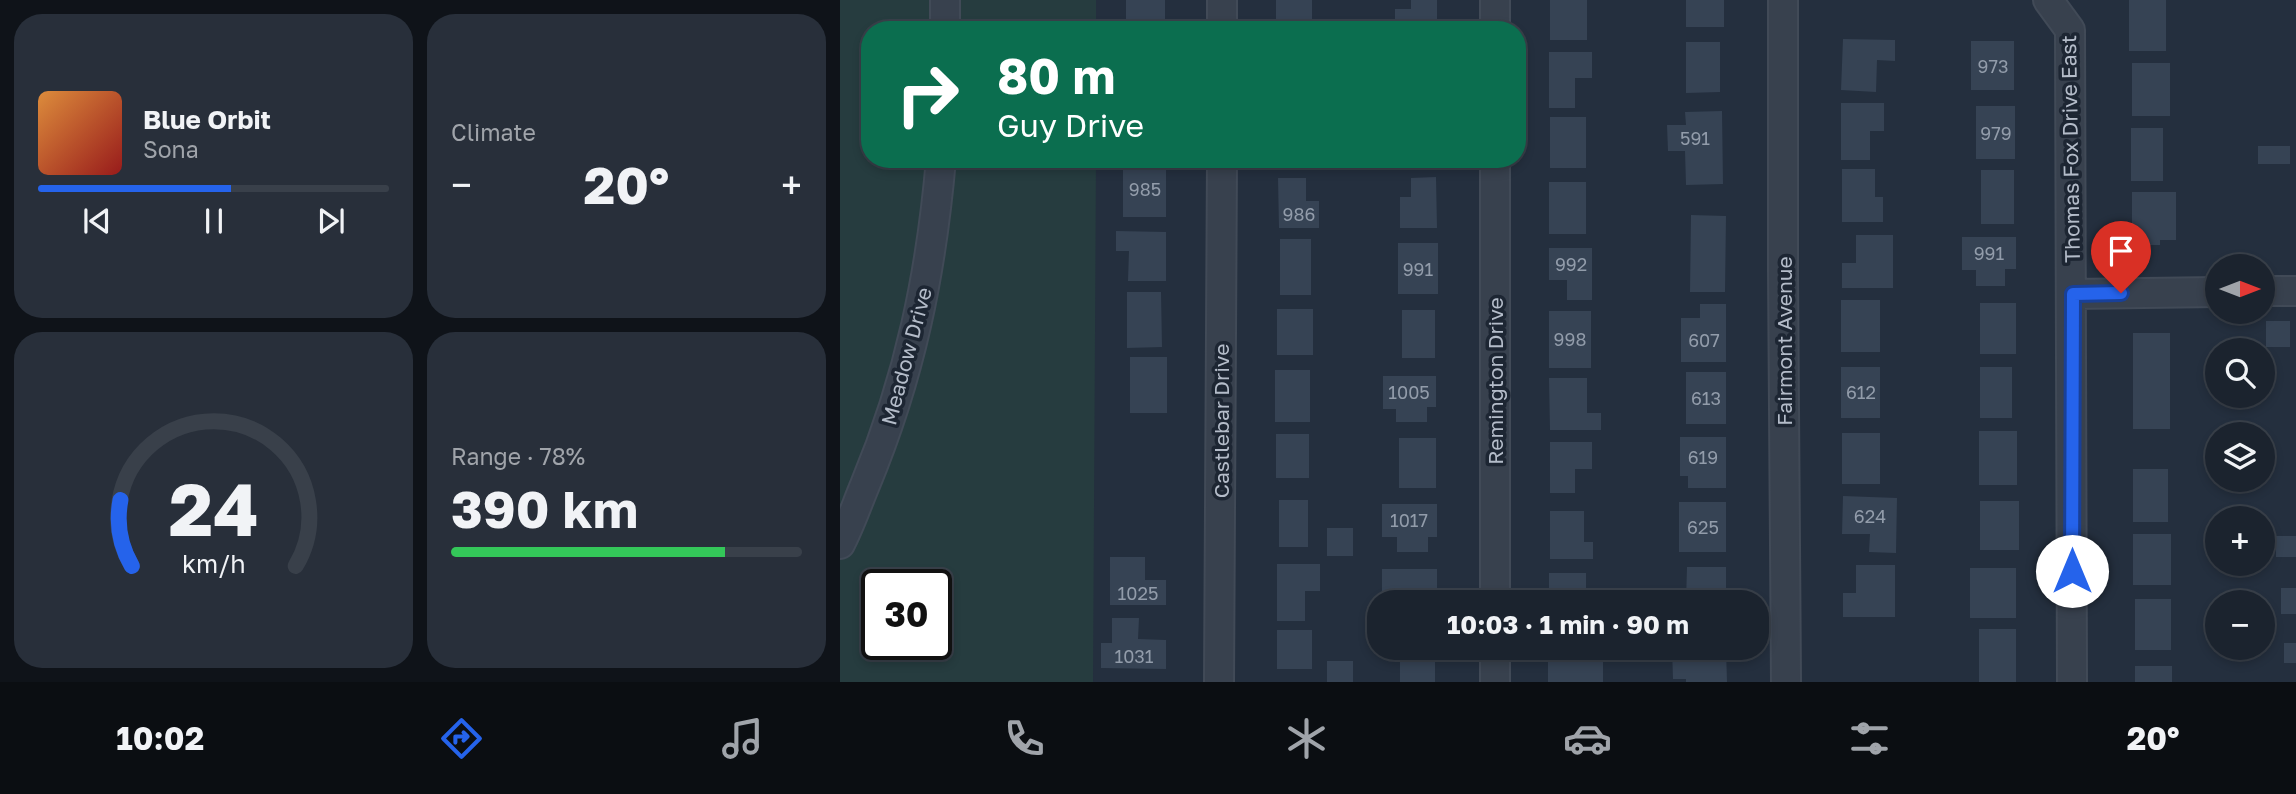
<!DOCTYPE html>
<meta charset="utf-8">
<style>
:root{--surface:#1b232e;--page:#282f3a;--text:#f1f3f6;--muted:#a0a4aa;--line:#39404a;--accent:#2563eb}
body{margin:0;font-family:"Golos Text",sans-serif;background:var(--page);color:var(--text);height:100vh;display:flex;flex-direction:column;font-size:26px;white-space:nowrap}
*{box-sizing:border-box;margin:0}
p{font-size:23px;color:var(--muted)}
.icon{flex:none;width:38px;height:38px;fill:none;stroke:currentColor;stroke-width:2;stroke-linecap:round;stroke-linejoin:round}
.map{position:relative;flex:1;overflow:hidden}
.details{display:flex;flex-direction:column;gap:14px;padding:14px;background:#0f1319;width:840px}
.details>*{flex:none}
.guide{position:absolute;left:21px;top:21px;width:665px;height:147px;border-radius:28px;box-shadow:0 4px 10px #0003,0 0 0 2px var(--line);background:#0b6e4f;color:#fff;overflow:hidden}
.needle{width:46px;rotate:90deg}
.controls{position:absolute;left:1365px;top:254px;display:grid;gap:14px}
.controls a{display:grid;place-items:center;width:70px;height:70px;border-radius:50%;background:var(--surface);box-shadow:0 4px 10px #0003,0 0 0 2px var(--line);font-size:35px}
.speed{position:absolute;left:21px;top:569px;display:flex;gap:14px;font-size:35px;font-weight:700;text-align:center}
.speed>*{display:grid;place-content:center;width:91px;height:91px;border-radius:50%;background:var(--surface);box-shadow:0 4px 10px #0003,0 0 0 2px var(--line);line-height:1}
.speed .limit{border:4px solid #111;border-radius:10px;background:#fff;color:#111}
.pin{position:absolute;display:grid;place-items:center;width:60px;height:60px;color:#fff;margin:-72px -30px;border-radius:50% 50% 50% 0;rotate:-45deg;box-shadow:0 0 7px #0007}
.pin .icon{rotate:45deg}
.me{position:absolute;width:77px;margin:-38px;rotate:0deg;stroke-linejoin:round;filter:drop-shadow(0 0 5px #0008)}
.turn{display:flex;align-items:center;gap:24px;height:147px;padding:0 21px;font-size:32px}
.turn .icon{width:91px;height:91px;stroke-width:2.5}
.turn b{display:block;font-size:49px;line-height:60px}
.big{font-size:52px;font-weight:700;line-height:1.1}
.details .tile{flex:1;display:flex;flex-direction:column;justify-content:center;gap:10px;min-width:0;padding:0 24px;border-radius:28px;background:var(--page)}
.details .dial{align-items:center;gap:0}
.dial svg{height:182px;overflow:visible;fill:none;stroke:var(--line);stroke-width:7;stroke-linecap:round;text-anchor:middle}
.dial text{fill:var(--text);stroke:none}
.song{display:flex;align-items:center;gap:21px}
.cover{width:84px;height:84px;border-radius:10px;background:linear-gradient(135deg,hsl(30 70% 55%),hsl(0 70% 35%))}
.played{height:7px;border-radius:4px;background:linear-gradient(90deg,var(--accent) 55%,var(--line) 55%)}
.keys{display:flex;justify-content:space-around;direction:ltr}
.heat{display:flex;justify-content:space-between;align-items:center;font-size:38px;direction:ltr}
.charge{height:10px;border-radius:5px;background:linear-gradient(90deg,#34c759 78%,var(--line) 0)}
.details .tiles{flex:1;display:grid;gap:14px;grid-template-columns:repeat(2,1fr)}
.trip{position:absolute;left:527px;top:590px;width:402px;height:70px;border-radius:28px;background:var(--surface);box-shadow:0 4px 10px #0003,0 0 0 2px var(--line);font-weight:700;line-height:70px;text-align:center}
.menu{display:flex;height:112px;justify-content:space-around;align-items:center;background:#0b0e12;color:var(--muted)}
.menu .icon{width:49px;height:49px}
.menu .active{color:var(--accent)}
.menu b{font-size:32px;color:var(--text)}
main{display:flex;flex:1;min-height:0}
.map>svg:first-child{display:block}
.green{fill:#263c3f;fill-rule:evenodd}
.building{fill:#364354}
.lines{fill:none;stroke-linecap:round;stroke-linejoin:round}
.minor-casing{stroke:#414a57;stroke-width:32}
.minor{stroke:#38414e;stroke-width:28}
.route-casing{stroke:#184099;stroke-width:18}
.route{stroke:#2563eb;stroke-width:12}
.labels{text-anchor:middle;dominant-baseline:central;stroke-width:7;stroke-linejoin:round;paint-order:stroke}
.number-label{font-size:18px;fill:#929caa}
.street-label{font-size:21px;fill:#b4bcc9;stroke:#1d2633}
</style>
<main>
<section class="details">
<div class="tiles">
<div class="tile">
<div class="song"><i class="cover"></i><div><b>Blue Orbit</b><p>Sona</p></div></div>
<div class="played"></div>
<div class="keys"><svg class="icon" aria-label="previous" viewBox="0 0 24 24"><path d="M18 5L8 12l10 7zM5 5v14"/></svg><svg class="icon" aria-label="pause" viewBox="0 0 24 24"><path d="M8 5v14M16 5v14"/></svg><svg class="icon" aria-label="next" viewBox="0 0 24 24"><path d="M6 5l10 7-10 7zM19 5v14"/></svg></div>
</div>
<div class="tile"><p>Climate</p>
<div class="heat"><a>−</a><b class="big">20°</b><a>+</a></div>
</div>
<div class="tile dial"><svg viewBox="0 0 100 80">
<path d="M14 69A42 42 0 1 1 86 69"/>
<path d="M14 69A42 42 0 0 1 9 40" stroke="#2563eb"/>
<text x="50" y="56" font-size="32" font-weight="700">24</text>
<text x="50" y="72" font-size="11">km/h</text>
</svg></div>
<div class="tile"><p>Range · 78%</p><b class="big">390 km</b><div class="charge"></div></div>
</div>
</section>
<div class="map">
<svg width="1456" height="682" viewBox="0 0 1456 682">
<rect width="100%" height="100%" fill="#242f3e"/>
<!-- green -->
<path class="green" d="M0 0H256V30H30V159H256L253 682H0ZM37 584H96V644H37Z"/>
<!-- building -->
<path class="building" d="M286 0H325V20H286Z
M436 0H472V30H436Z
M571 0H597V30H555V9H571Z
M710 0H747V40H710Z
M846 0H884V27H846Z
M1289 0H1326V51H1289Z
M1003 39 1055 40V61L1037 60 1036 92 1001 90Z
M1131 41H1174V90H1131Z
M846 42H880V92L846 93Z
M709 52H752V78H735V108H709Z
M1292 63H1330V116H1292Z
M1001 103H1044V131H1030V160H1001Z
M1136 106H1175V159H1136Z
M882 111 883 184 846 185 845 151H828L827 125H846L845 112Z
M710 117H746V168H710Z
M1291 128H1323V181H1291Z
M1418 146H1450V164H1418Z
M283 161H326V217H283Z
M1002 169H1035V197H1043V222H1002Z
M1141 170H1174V224H1141Z
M596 177 597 228H560V197H571V178Z
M438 178H466V201H479V228H439Z
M709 182H746V234H709Z
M1292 192H1336V240H1320V245H1292Z
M851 215 886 216 885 292H850Z
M276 231 326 232V281H288L289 251H276Z
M1016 235H1053V288H1002V263H1016Z
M1122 237H1176V269H1165V286H1136V270H1122Z
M440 239H471V295H440Z
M558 243H598V294H558Z
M709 248H752V300H727V280H709Z
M287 292H321L322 347 287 348Z
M1001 300H1040V352H1001Z
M1140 303H1176V354H1140Z
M860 304H886V362H841V318H860Z
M437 309H473V355H437Z
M562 310H595V358H562Z
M709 311H751V368H709Z
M1426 321H1450V347H1426Z
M1293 333H1330V429H1293Z
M290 357H327V413H290Z
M1001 367H1040V418H1001Z
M1140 367H1172V418H1140Z
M435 370H470V422H435Z
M846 372H886V424H846Z
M543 376H596V407H587V422H556V409H543Z
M709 378H747V413H761V430H710Z
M1139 431H1177V485H1139Z
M1002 433H1040V484H1002Z
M436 434H469V478H436Z
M840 437H886V488H848V476H840Z
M559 438H596V488H559Z
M710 442H752V469H735V493H710Z
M1293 469H1328V522H1293Z
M1003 496 1057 498 1056 553 1029 552 1030 534H1002Z
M439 500H468V547H439Z
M1140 501H1179V550H1140Z
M839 502H886V552H839Z
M542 504H597V537H588V552H557V537H542Z
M710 511H744V542H753V559H710Z
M487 528H513V556H487Z
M1293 534H1331V585H1293Z
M1436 536H1456V557H1436Z
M270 557H305V580H326V605H270Z
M437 564H480V591H465V621H437Z
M1016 565H1055V617H1003V593H1016Z
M847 567H886V602H846Z
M1130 568H1176V618H1130Z
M542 569H597V601H542Z
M709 573H746V602H709Z
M1441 588H1456V614H1441Z
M1295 599H1331V650H1295Z
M272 618H299L298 639 326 640V669L261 668V643H272Z
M1139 629H1176V682H1139Z
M437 630H472V669H437Z
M1444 643H1456V663H1444Z
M560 648H595V682H560Z
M708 648H748V653H763V682H708Z
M832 648H886L887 682H846V679H833Z
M487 661H513V682H487Z
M1295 666H1332V682H1295Z"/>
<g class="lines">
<!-- minor casing -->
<g class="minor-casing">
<path id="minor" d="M655 0V30
M943 0V271L946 682
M1208 0 1230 30 1232 682
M105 30V0
M382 30V0
M655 159V602
M1423 291H1456
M1233 294 1377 292
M0 544C10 525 17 504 25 485 70 377 91 275 101 159
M655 648V682
M379 682 382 159"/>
</g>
<!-- minor -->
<use href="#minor" class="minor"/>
</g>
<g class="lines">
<!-- route casing -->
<g class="route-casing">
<path id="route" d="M1232 571 1233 294 1281 293"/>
</g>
<!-- route -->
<use href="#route" class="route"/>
</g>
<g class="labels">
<!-- number labels -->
<g class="number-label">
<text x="1153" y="66">973</text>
<text x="1156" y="133">979</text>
<text x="855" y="138">591</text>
<text x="305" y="189">985</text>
<text x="459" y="214">986</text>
<text x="1149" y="253">991</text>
<text x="731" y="264">992</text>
<text x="578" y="269">991</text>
<text x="730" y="339">998</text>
<text x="864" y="340">607</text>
<text x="569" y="392">1005</text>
<text x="1021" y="392">612</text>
<text x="866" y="398">613</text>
<text x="863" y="457">619</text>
<text x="1030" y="516">624</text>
<text x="569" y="520">1017</text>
<text x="863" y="527">625</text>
<text x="298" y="593">1025</text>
<text x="294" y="656">1031</text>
</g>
<!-- street labels -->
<g class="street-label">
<text transform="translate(1230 149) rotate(-91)">Thomas Fox Drive East</text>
<text transform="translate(944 341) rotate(-90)">Fairmont Avenue</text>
<text transform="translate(66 356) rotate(-75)">Meadow Drive</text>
<text transform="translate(655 381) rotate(-90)">Remington Drive</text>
<text transform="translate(381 421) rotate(-90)">Castlebar Drive</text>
</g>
</g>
</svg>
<div class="controls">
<a><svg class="needle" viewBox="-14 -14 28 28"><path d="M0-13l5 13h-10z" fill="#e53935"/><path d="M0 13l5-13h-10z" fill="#a0a4aa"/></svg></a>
<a><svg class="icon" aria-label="search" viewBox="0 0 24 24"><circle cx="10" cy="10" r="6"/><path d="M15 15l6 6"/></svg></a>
<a><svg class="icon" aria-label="layers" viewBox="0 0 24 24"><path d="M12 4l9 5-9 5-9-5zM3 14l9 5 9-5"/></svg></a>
<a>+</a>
<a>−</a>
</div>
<div class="speed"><div class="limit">30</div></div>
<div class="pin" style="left:1281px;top:293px;background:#d93025"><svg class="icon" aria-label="arrive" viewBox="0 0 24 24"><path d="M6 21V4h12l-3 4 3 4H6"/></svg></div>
<svg class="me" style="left:1232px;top:571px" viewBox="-20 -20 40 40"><circle r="19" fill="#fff"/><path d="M0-13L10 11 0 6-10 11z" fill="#2563eb"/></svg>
<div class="trip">10:03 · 1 min · 90 m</div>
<div class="guide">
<div class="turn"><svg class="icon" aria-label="right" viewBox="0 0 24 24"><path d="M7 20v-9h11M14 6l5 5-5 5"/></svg><div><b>80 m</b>Guy Drive</div></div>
</div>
</div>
</main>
<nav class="menu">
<b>10:02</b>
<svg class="icon active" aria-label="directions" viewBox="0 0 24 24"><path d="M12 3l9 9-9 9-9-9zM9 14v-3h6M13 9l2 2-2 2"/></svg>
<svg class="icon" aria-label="music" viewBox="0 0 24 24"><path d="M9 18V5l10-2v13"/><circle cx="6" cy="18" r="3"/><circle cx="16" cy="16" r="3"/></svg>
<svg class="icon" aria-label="phone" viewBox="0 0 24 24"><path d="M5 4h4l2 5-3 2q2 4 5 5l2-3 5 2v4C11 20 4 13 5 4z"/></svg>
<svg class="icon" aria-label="climate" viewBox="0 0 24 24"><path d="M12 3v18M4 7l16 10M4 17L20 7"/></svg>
<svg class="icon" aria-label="car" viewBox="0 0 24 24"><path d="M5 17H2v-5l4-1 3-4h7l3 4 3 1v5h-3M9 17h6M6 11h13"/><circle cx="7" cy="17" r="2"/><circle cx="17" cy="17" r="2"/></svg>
<svg class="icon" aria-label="filters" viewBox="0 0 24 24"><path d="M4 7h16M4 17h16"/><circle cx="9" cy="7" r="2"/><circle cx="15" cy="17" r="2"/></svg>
<b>20°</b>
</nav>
